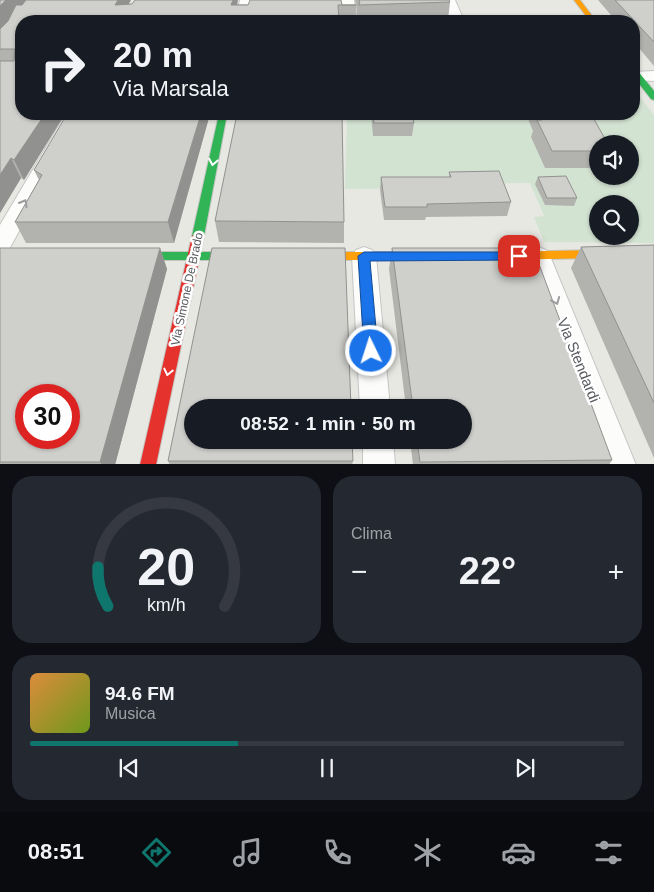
<!DOCTYPE html>
<html lang="it">
<meta charset="utf-8">
<style>
:root{--surface:#171b24;--page:#242831;--text:#f1f3f6;--muted:#9ea1a6;--line:#363941;--accent:#0f766e}
body{margin:0;font-family:Helvetica,sans-serif;background:var(--page);color:var(--text);height:100vh;display:flex;flex-direction:column;font-size:19px;white-space:nowrap}
*{box-sizing:border-box;margin:0}
p{font-size:16px;color:var(--muted)}
.icon{flex:none;width:28px;height:28px;fill:none;stroke:currentColor;stroke-width:2;stroke-linecap:round;stroke-linejoin:round}
.map{position:relative;height:464px;overflow:hidden}
.panel{display:flex;flex-direction:column;gap:12px;padding:12px;background:#0d0f14;flex:1}
.panel>*{flex:none}
.guide{position:absolute;left:15px;top:15px;width:625px;height:105px;border-radius:20px;box-shadow:0 1px 4px #0004;background:#171b24;color:var(--text);overflow:hidden}
.tools{position:absolute;left:589px;top:135px;display:grid;gap:10px}
.tools a{display:grid;place-items:center;width:50px;height:50px;border-radius:50%;background:var(--surface);box-shadow:0 1px 4px #0004;font-size:25px}
.speed{position:absolute;left:15px;top:384px;display:flex;gap:10px;font-size:25px;font-weight:700;text-align:center}
.speed>*{display:grid;place-content:center;width:65px;height:65px;border-radius:50%;background:var(--surface);box-shadow:0 1px 4px #0004;line-height:1}
.speed .limit{border:8px solid #d22;background:#fff;color:#111}
.pin{position:absolute;display:grid;place-items:center;width:42px;height:42px;color:#fff;margin:-21px;border-radius:10px;box-shadow:0 2px 8px #0006}
.me{position:absolute;width:55px;margin:-28px;rotate:356deg;stroke-linejoin:round;filter:drop-shadow(0 0 4px #0008)}
.turn{display:flex;align-items:center;gap:18px;height:105px;padding:0 15px;font-size:22px}
.turn .icon{width:65px;height:65px;stroke-width:2.5}
.turn b{display:block;font-size:35px;line-height:42px}
.big{font-size:38px;font-weight:700;line-height:1.1}
.panel .tile{flex:1;display:flex;flex-direction:column;justify-content:center;gap:8px;min-width:0;padding:0 18px;border-radius:20px;background:var(--page)}
.panel .dial{align-items:center;gap:0}
.dial svg{height:130px;overflow:visible;fill:none;stroke:var(--line);stroke-width:7;stroke-linecap:round;text-anchor:middle}
.dial text{fill:var(--text);stroke:none}
.song{display:flex;align-items:center;gap:15px}
.cover{width:60px;height:60px;border-radius:8px;background:linear-gradient(135deg,hsl(30 70% 55%),hsl(80 70% 35%))}
.played{height:5px;border-radius:2px;background:linear-gradient(90deg,var(--accent) 35%,var(--line) 35%)}
.keys{display:flex;justify-content:space-around;direction:ltr}
.heat{display:flex;justify-content:space-between;align-items:center;font-size:28px;direction:ltr}
.panel .tiles{flex:1;display:grid;gap:12px;grid-template-columns:1fr 1fr}
.tile:last-child{grid-column:span 2}
.trip{position:absolute;left:184px;top:399px;width:288px;height:50px;border-radius:25px;background:var(--surface);box-shadow:0 1px 4px #0004;font-weight:700;line-height:50px;text-align:center}
.dock{display:flex;height:80px;justify-content:space-around;align-items:center;background:#090b0e;color:var(--muted)}
.dock .icon{width:35px;height:35px}
.dock .current{color:var(--accent)}
.dock b{font-size:22px;color:var(--text)}
.map>svg:first-child{display:block}
.green{fill:#d3e3d2;fill-rule:evenodd}
.lines{fill:none;stroke-linecap:round;stroke-linejoin:round}
.street-casing{stroke:#c5c6c5;stroke-width:2}
.fast-casing{stroke:#c4c5c3;stroke-width:2}
.slow-casing{stroke:#c4c5c3;stroke-width:2}
.jam-casing{stroke:#c4c5c3;stroke-width:2}
.street{fill:#fcfcfb;fill-rule:evenodd}
.fast{fill:#30b455;fill-rule:evenodd}
.slow{fill:#ff9f0a;fill-rule:evenodd}
.jam{fill:#e5322d;fill-rule:evenodd}
.wall{fill:#b2b2af}
.shaded-wall{fill:#91918f}
.building{fill:#cfcfcc;stroke:#91918f;fill-rule:evenodd}
.oneway{stroke:#fff}
.oneway2{stroke:#9b9c9e}
.route{fill:#1a73e8;stroke:#114b97}
.labels{text-anchor:middle;dominant-baseline:central;stroke-width:5;stroke-linejoin:round;paint-order:stroke}
.street-label{font-size:12px;fill:#5a5c60;stroke:#fff}
.near-street-label{font-size:15px;fill:#5a5c60;stroke:#fff}
</style>
<div class="map">
<svg width="654" height="465" viewBox="0 0 654 465">
<rect width="100%" height="100%" fill="#e8e8e3"/>
<!-- green -->
<path class="green" d="M634 89 654 115V243L544 242 534 217 544 216 530 183 444 184 445 188 345 189 347 114H634ZM598 144H630V176H598ZM598 204H630V236H598Z"/>
<g class="lines">
<!-- street casing -->
<g class="street-casing">
<path id="street" d="M240 0H254L249 21H235Z
M340 0H354L357 21H343Z
M441 0H455L464 21H450Z
M654 71V81L634 80V72Z
M66 114H84L8 251 0 253V225Z
M364 247 372 250 376 256 390 408H360L352 256 356 250Z
M538 247 546 250 550 256 636 465H604L526 256 530 250Z
M363 440H393L395 465H363Z"/>
</g>
<!-- fast casing -->
<g class="fast-casing">
<path id="fast" d="M634 70H637L654 91V100L651 99 634 77Z
M219 114H227L204 236 198 240 192 236Z
M126 252H246L250 253 252 256 250 259 246 260H126L122 259 120 256 122 253Z"/>
</g>
<!-- slow casing -->
<g class="slow-casing">
<path id="slow" d="M574 0H580L596 21H590Z
M654 249V257L499 260 495 259 493 256 495 253 499 252Z
M309 252H428L432 253 434 256 432 259 428 260H309L305 259 303 256 305 253Z"/>
</g>
<!-- jam casing -->
<g class="jam-casing">
<path id="jam" d="M198 232 204 236 156 465H140L192 236Z"/>
</g>
<!-- street -->
<use href="#street" class="street"/>
<!-- fast -->
<use href="#fast" class="fast"/>
<!-- slow -->
<use href="#slow" class="slow"/>
<!-- jam -->
<use href="#jam" class="jam"/>
</g>
<!-- wall -->
<path class="wall" d="M0 0 129 4 356 5 355 0H449L450 2 448 20 408 21H357V12L356 5V21H21V114H65L24 180 21 178 0 213Z
M598 0H654V66L634 42V21H616Z
M67 114H210L174 243H26L15 222 39 180 34 170Z
M371 114H412L414 123 412 136H373Z
M526 114H591L598 144V168H545L531 137 533 131Z
M449 172 511 202 507 216 426 217 425 220H384L380 190 381 177H449Z
M538 177 577 198 574 206 545 205 535 184Z
M215 221 344 222V243L219 242Z
M654 245V458L571 268 581 247Z
M0 248H160L167 269 115 465H0Z
M392 248 612 460 609 465H413L410 440H462V408H406L389 269Z
M168 461H353L352 465H170Z"/>
<!-- shaded-wall -->
<path class="shaded-wall" d="M6 0H28L0 32V6Z
M118 0H131L120 21 115 5Z
M233 0H238L234 21 231 5Z
M45 114H65L24 180 14 160Z
M201 114H210L174 243 168 222Z
M11 158 21 178 0 213V175Z
M160 248 167 269 115 465H102L100 462Z"/>
<!-- building -->
<path class="building" d="M0 0H6L0 6Z
M26 0H118L115 5 132 4 135 0H233L231 5H248L250 0H341L342 5H356H338L339 20H304L305 21H21V114H45L14 160 11 158 0 175V61H14L15 49H0V29L8 21 16 5H22Z
M359 0H449L450 2 358 5 360 3Z
M615 0H654V42Z
M67 114H201L168 222H15L42 175 34 170Z
M237 114H342L344 222 215 221Z
M373 114H412L414 123H374Z
M539 114H591L608 144H598V151H552L537 120H542Z
M499 171 511 202 427 204V207H385L381 177H451L449 172Z
M566 176 577 198H547L538 177Z
M654 245V403L581 247Z
M0 248H160L100 462H0ZM26 395H69V438H26Z
M212 248H345L351 408H192V440H352L353 461H168Z
M392 248H533L612 460 420 462 417 440H462V408H413Z"/>
<!-- one-way arrows -->
<defs><path id="oneway-chevron" d="M-2-3.5L2.5 0L-2 3.5" fill="none" stroke-width="1.6" stroke-linecap="round" stroke-linejoin="round" transform="scale(1.25)"/></defs>
<g class="oneway">
<use href="#oneway-chevron" transform="translate(213 162) rotate(101)"/>
<use href="#oneway-chevron" transform="translate(168 372) rotate(103)"/>
</g>
<g class="oneway2">
<use href="#oneway-chevron" transform="translate(24 203) rotate(-60)"/>
<use href="#oneway-chevron" transform="translate(556 301) rotate(68)"/>
</g>
<!-- route -->
<path class="route" d="M364 252H519L525 256 519 260 370 261 378 351 376 355 371 357 366 355 364 351 358 256Z"/>
<g class="labels">
<!-- street labels -->
<g class="street-label">
<text transform="translate(187 289) rotate(-78)">Via Simone De Brado</text>
</g>
<!-- near-street labels -->
<g class="near-street-label">
<text transform="translate(579 360) rotate(68)">Via Stendardi</text>
</g>
</g>
</svg>
<div class="tools">
<a><svg class="icon" aria-label="sound" viewBox="0 0 24 24"><path d="M4 9h4l5-4v14l-5-4H4zM17 9q2 3 0 6"/></svg></a>
<a><svg class="icon" aria-label="search" viewBox="0 0 24 24"><circle cx="10" cy="10" r="6"/><path d="M15 15l6 6"/></svg></a>
</div>
<div class="speed"><div class="limit">30</div></div>
<div class="pin" style="left:519px;top:256px;background:#d93025"><svg class="icon" aria-label="arrive" viewBox="0 0 24 24"><path d="M6 21V4h12l-3 4 3 4H6"/></svg></div>
<svg class="me" style="left:371px;top:351px" viewBox="-20 -20 40 40"><circle r="17" fill="#1a73e8" stroke="#fff" stroke-width="3"/><path d="M0-11L8 9 0 5-8 9z" fill="#fff"/></svg>
<div class="trip">08:52 · 1 min · 50 m</div>
<div class="guide">
<div class="turn"><svg class="icon" aria-label="right" viewBox="0 0 24 24"><path d="M7 20v-9h11M14 6l5 5-5 5"/></svg><div><b>20 m</b>Via Marsala</div></div>
</div>
</div>
<section class="panel">
<div class="tiles">
<div class="tile dial"><svg viewBox="0 0 100 80">
<path d="M14 69A42 42 0 1 1 86 69"/>
<path d="M14 69A42 42 0 0 1 8 45" stroke="#0f766e"/>
<text x="50" y="56" font-size="32" font-weight="700">20</text>
<text x="50" y="72" font-size="11">km/h</text>
</svg></div>
<div class="tile"><p>Clima</p>
<div class="heat"><a>−</a><b class="big">22°</b><a>+</a></div>
</div>
<div class="tile">
<div class="song"><i class="cover"></i><div><b>94.6 FM</b><p>Musica</p></div></div>
<div class="played"></div>
<div class="keys"><svg class="icon" aria-label="previous" viewBox="0 0 24 24"><path d="M18 5L8 12l10 7zM5 5v14"/></svg><svg class="icon" aria-label="pause" viewBox="0 0 24 24"><path d="M8 5v14M16 5v14"/></svg><svg class="icon" aria-label="next" viewBox="0 0 24 24"><path d="M6 5l10 7-10 7zM19 5v14"/></svg></div>
</div>
</div>
</section>
<nav class="dock">
<b>08:51</b>
<svg class="icon current" aria-label="directions" viewBox="0 0 24 24"><path d="M12 3l9 9-9 9-9-9zM9 14v-3h6M13 9l2 2-2 2"/></svg>
<svg class="icon" aria-label="music" viewBox="0 0 24 24"><path d="M9 18V5l10-2v13"/><circle cx="6" cy="18" r="3"/><circle cx="16" cy="16" r="3"/></svg>
<svg class="icon" aria-label="phone" viewBox="0 0 24 24"><path d="M5 4h4l2 5-3 2q2 4 5 5l2-3 5 2v4C11 20 4 13 5 4z"/></svg>
<svg class="icon" aria-label="climate" viewBox="0 0 24 24"><path d="M12 3v18M4 7l16 10M4 17L20 7"/></svg>
<svg class="icon" aria-label="car" viewBox="0 0 24 24"><path d="M5 17H2v-5l4-1 3-4h7l3 4 3 1v5h-3M9 17h6M6 11h13"/><circle cx="7" cy="17" r="2"/><circle cx="17" cy="17" r="2"/></svg>
<svg class="icon" aria-label="filters" viewBox="0 0 24 24"><path d="M4 7h16M4 17h16"/><circle cx="9" cy="7" r="2"/><circle cx="15" cy="17" r="2"/></svg>
</nav>
